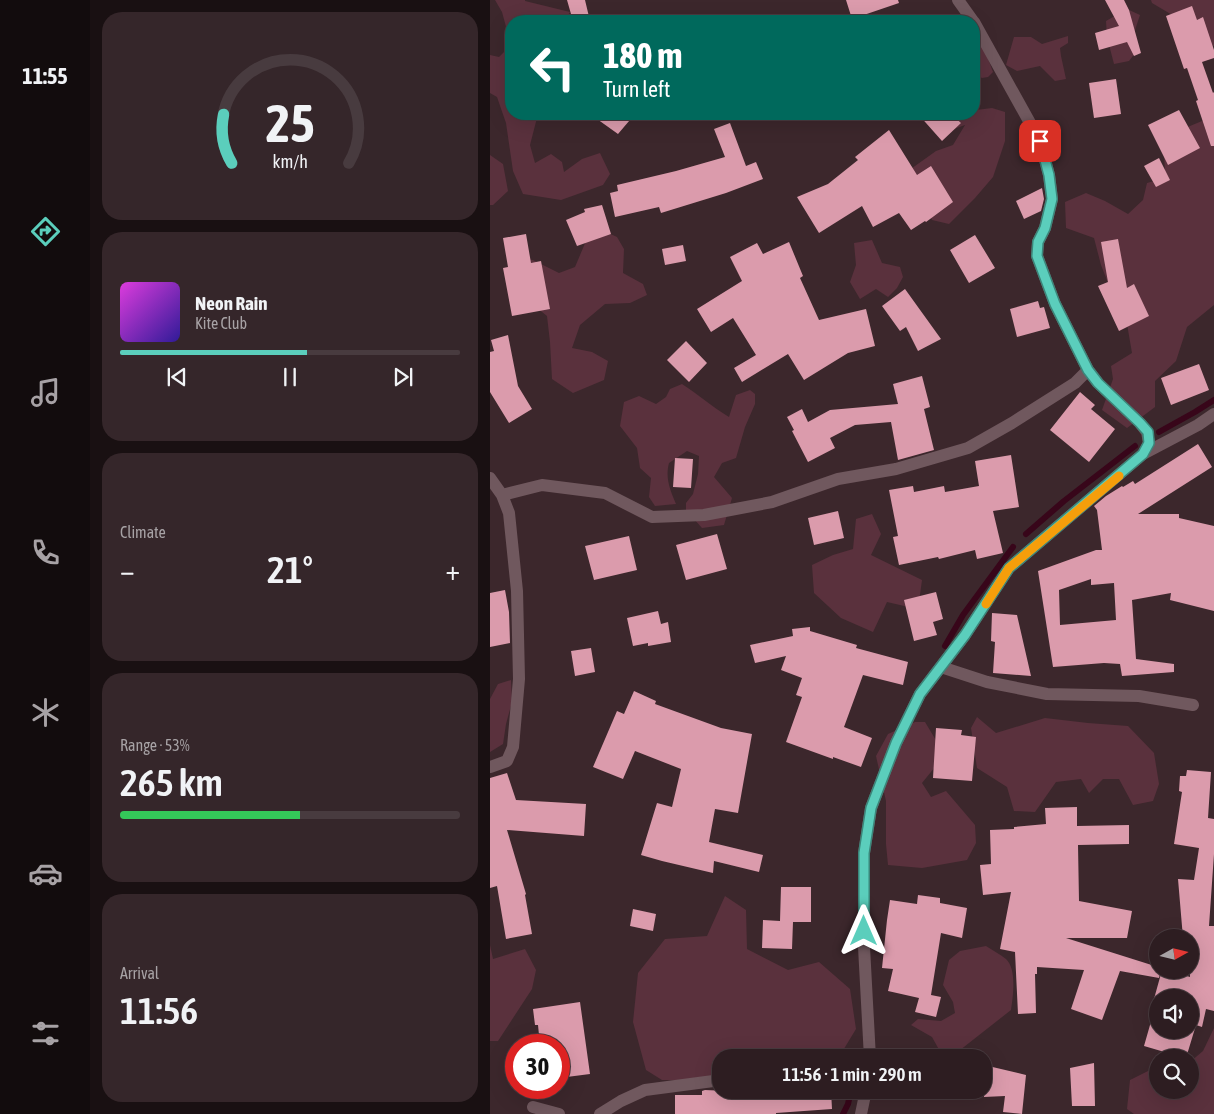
<!DOCTYPE html>
<meta charset="utf-8">
<style>
:root{--surface:#2d1d21;--page:#35262a;--text:#f1f3f6;--muted:#a7a2a5;--line:#483b3f;--accent:#5bcebc}
body{margin:0;font-family:"Asap Condensed",sans-serif;background:var(--page);color:var(--text);height:100vh;display:flex;flex-direction:column;font-size:19px;white-space:nowrap}
*{box-sizing:border-box;margin:0}
p{font-size:16px;color:var(--muted)}
.icon{flex:none;width:28px;height:28px;fill:none;stroke:currentColor;stroke-width:2;stroke-linecap:round;stroke-linejoin:round}
.map{position:relative;flex:1;overflow:hidden}
.drawer{display:flex;flex-direction:column;gap:12px;padding:12px;background:#191012;width:400px}
.drawer>*{flex:none}
.hud{position:absolute;left:15px;top:15px;width:475px;height:105px;border-radius:20px;box-shadow:0 5px 20px #0002,0 0 0 1px var(--line);background:#00695c;color:#fff;overflow:hidden}
.needle{width:32px;rotate:82deg}
.fabs{position:absolute;left:659px;top:929px;display:grid;gap:10px}
.fabs a{display:grid;place-items:center;width:50px;height:50px;border-radius:50%;background:var(--surface);box-shadow:0 5px 20px #0002,0 0 0 1px var(--line);font-size:25px}
.speed{position:absolute;left:15px;top:1034px;display:flex;gap:10px;font-size:25px;font-weight:700;text-align:center}
.speed>*{display:grid;place-content:center;width:65px;height:65px;border-radius:50%;background:var(--surface);box-shadow:0 5px 20px #0002,0 0 0 1px var(--line);line-height:1}
.speed .limit{border:8px solid #d22;background:#fff;color:#111}
.pin{position:absolute;display:grid;place-items:center;width:42px;height:42px;color:#fff;margin:-21px;border-radius:10px;box-shadow:0 2px 8px #0006}
.me{position:absolute;width:55px;margin:-28px;rotate:0deg;stroke-linejoin:round;filter:drop-shadow(0 0 4px #0008)}
.turn{display:flex;align-items:center;gap:18px;height:105px;padding:0 15px;font-size:22px}
.turn .icon{width:65px;height:65px;stroke-width:2.5}
.turn b{display:block;font-size:35px;line-height:42px}
.big{font-size:38px;font-weight:600;line-height:1.1}
.drawer .tile{flex:1;display:flex;flex-direction:column;justify-content:center;gap:8px;min-width:0;padding:0 18px;border-radius:20px;background:var(--page)}
.drawer .dial{align-items:center;gap:0}
.dial svg{height:130px;overflow:visible;fill:none;stroke:var(--line);stroke-width:7;stroke-linecap:round;text-anchor:middle}
.dial text{fill:var(--text);stroke:none}
.song{display:flex;align-items:center;gap:15px}
.cover{width:60px;height:60px;border-radius:8px;background:linear-gradient(135deg,hsl(300 70% 55%),hsl(250 70% 35%))}
.played{height:5px;border-radius:2px;background:linear-gradient(90deg,var(--accent) 55%,var(--line) 55%)}
.keys{display:flex;justify-content:space-around;direction:ltr}
.heat{display:flex;justify-content:space-between;align-items:center;font-size:28px;direction:ltr}
.charge{height:8px;border-radius:4px;background:linear-gradient(90deg,#34c759 53%,var(--line) 0)}
.trip{position:absolute;left:222px;top:1049px;width:280px;height:50px;border-radius:20px;background:var(--surface);box-shadow:0 5px 20px #0002,0 0 0 1px var(--line);font-weight:600;line-height:50px;text-align:center}
main{display:flex;flex:1;min-height:0}
.menu{display:flex;flex-direction:column;width:90px;justify-content:space-around;align-items:center;background:#120c0d;color:var(--muted)}
.menu .icon{width:35px;height:35px}
.menu .active{color:var(--accent)}
.menu b{font-size:22px;color:var(--text)}
.map>svg:first-child{display:block}
.green{fill:#5a313d}
.lines{fill:none;stroke-linecap:round;stroke-linejoin:round}
.stream{stroke:#38061a;stroke-width:6}
.building{fill:#db9bac;fill-rule:evenodd}
.street{stroke:#70585e;stroke-width:12}
.route-casing{stroke:#3b867a;stroke-width:12}
.route{stroke:#5bcebc;stroke-width:9}
.slow{stroke:#f59e0b;stroke-width:9}
</style>
<main>
<nav class="menu">
<b>11:55</b>
<svg class="icon active" aria-label="directions" viewBox="0 0 24 24"><path d="M12 3l9 9-9 9-9-9zM9 14v-3h6M13 9l2 2-2 2"/></svg>
<svg class="icon" aria-label="music" viewBox="0 0 24 24"><path d="M9 18V5l10-2v13"/><circle cx="6" cy="18" r="3"/><circle cx="16" cy="16" r="3"/></svg>
<svg class="icon" aria-label="phone" viewBox="0 0 24 24"><path d="M5 4h4l2 5-3 2q2 4 5 5l2-3 5 2v4C11 20 4 13 5 4z"/></svg>
<svg class="icon" aria-label="climate" viewBox="0 0 24 24"><path d="M12 3v18M4 7l16 10M4 17L20 7"/></svg>
<svg class="icon" aria-label="car" viewBox="0 0 24 24"><path d="M5 17H2v-5l4-1 3-4h7l3 4 3 1v5h-3M9 17h6M6 11h13"/><circle cx="7" cy="17" r="2"/><circle cx="17" cy="17" r="2"/></svg>
<svg class="icon" aria-label="filters" viewBox="0 0 24 24"><path d="M4 7h16M4 17h16"/><circle cx="9" cy="7" r="2"/><circle cx="15" cy="17" r="2"/></svg>
</nav>
<section class="drawer">
<div class="tile dial"><svg viewBox="0 0 100 80">
<path d="M14 69A42 42 0 1 1 86 69"/>
<path d="M14 69A42 42 0 0 1 9 39" stroke="#5bcebc"/>
<text x="50" y="56" font-size="32" font-weight="700">25</text>
<text x="50" y="72" font-size="11">km/h</text>
</svg></div>
<div class="tile">
<div class="song"><i class="cover"></i><div><b>Neon Rain</b><p>Kite Club</p></div></div>
<div class="played"></div>
<div class="keys"><svg class="icon" aria-label="previous" viewBox="0 0 24 24"><path d="M18 5L8 12l10 7zM5 5v14"/></svg><svg class="icon" aria-label="pause" viewBox="0 0 24 24"><path d="M8 5v14M16 5v14"/></svg><svg class="icon" aria-label="next" viewBox="0 0 24 24"><path d="M6 5l10 7-10 7zM19 5v14"/></svg></div>
</div>
<div class="tile"><p>Climate</p>
<div class="heat"><a>−</a><b class="big">21°</b><a>+</a></div>
</div>
<div class="tile"><p>Range · 53%</p><b class="big">265 km</b><div class="charge"></div></div>
<div class="tile"><p>Arrival</p><b class="big">11:56</b></div>
</section>
<div class="map">
<svg width="724" height="1114" viewBox="0 0 724 1114">
<rect width="100%" height="100%" fill="#3c272c"/>
<!-- green -->
<path class="green" d="M5 0H35V1L80 12 74 21H21V114H48L40 145 45 163 61 154 72 162 74 172 92 159 110 153 120 174 113 185 71 200 33 194 23 171 16 123 7 97 0 93V55L9 57 21 45 12 12Z
M661 0H724V46L716 44 684 16 662 3Z
M637 9 650 15 642 39 646 52 639 61 624 64 617 37 616 21Z
M484 35 493 45 503 72 498 77 492 78 484 73Z
M578 36V43L570 48 571 56 576 79 565 81 550 66 527 71 516 65 524 37H541L552 44Z
M502 108 515 112V141L503 177 485 198 459 224 442 220 418 171 446 151 463 145 475 125 453 133 442 114H484V109L486 110Z
M724 116V305L697 327 686 361 665 381V407L637 428 612 410 623 379 621 366 642 353 637 324 620 288 611 265 604 238 576 228 575 202 596 193 615 201 638 214 653 200 657 183 675 178 674 147 676 136Z
M0 155 13 164 18 191 3 205H0Z
M114 231 127 237 134 249 133 273 153 284 157 295 140 303 115 304 90 325 82 348 102 352 118 361 114 380 83 393 62 379 60 342 57 316 41 303 33 259 43 260 69 273 85 267 96 241Z
M382 240 392 263 410 267 413 277 407 288 398 297 386 289 370 299 360 282 366 265 364 243Z
M192 384C208 394 222 407 239 417L246 395 260 390 265 394V404L255 427 246 458 232 463 224 477 242 498 234 525 212 528 196 510V503L203 494 208 474 209 456 197 451 179 463C175 478 180 490 186 504L165 506 159 497 161 478 150 468 147 448 130 426 134 402 149 396 166 404 176 397 180 389Z
M382 514 391 534 381 555 432 580 429 602 423 608 397 602 383 632 351 618 324 593 322 565 343 555 363 549 366 519Z
M21 680 22 702 16 724 13 744 0 752V699L8 684Z
M487 717 506 733 555 718 598 723 638 726 664 753 669 784 663 801 643 805 629 779H613L599 793 591 779 566 782 545 812 524 811 517 787 487 768 481 728Z
M425 722H435L450 747 449 762 432 783 441 797 456 791 485 825 486 843 477 860 432 868 398 865 396 844V801L386 756 398 734Z
M235 896 256 910 257 949 298 970 329 962 360 989 366 1029 349 1057 231 1058V1081L172 1080 156 1070 143 1022 148 973 175 939 217 936Z
M0 945 3 959 35 949 46 970 42 989 8 1041H0Z
M496 946C502 950 510 954 516 959 527 969 523 997 521 1010L465 1054 452 1055 442 1037 421 1025 428 1019 451 1021 465 1013 463 1002 453 985 459 960 470 951Z
M724 1028V1114H644L637 1109 640 1080 662 1069 667 1068 668 1090H700V1062L713 1051Z"/>
<g class="lines">
<!-- stream -->
<path class="stream" d="M669 432 705 412 724 400
M536 534 574 501 645 446
M455 646 473 615 523 547
M353 1114 358 1104 361 1090"/>
</g>
<!-- building -->
<path class="building" d="M77 0H95L100 21H83Z
M356 0H408L409 3 362 19Z
M615 0H634L639 10 651 53 644 56 637 42 609 50 605 33 629 26Z
M702 6 707 20 713 17 724 50V58L712 62 723 93 724 92V146H721L706 101 708 100 697 68 694 69 676 16Z
M626 79 631 114 604 118 599 83Z
M689 110 710 148 678 165 658 125Z
M100 114H145L128 134Z
M428 114H461L471 123 452 141Z
M240 123 256 166 266 162 273 179 236 193 171 213 169 207 125 217 120 193 128 191 127 185 186 171 235 157 224 129Z
M399 130 427 175 441 166 463 202 436 222 435 221 421 230 409 213 383 227 372 206 329 233 307 197 338 184 368 160 365 157Z
M669 158 680 180 666 187 654 166Z
M552 188 554 199 551 211 534 219 526 201Z
M112 205 121 234 87 246 76 220 95 212 94 209Z
M36 234 41 263 51 261 60 309 22 316 13 268 18 267 13 238Z
M485 235 505 268 479 283 460 250Z
M628 239 637 288 644 284 659 316 629 331 608 286 618 282 611 242Z
M299 242 313 276 310 278 329 320 376 309 385 346 358 353 314 380 298 354 252 382 244 368 266 355 243 318 221 332 207 309 252 281 240 257 267 243 273 254Z
M193 245 196 261 175 265 172 249Z
M415 289 451 339 428 351 416 327 410 331 392 306Z
M548 301 550 308 554 307 560 328 527 337 520 309Z
M18 335 28 386 42 409 19 423 0 392V352L4 351 1 340Z
M196 341 217 363 199 382 177 360Z
M709 364 719 390 681 405 671 378Z
M432 376 440 407 434 409 444 450 408 460 401 422 365 425 340 438 345 448 318 462 302 431 304 430 297 417 312 409 318 422 340 410 408 404 403 384Z
M590 392 605 405 601 409 625 429 599 462 560 430Z
M708 444 722 467 648 514H689V518L724 526V611L680 600 681 593 642 600 646 659 684 664V672L632 676 630 664 614 663 563 667 548 571 606 550H612L607 510 604 506 616 496 632 486 633 487 643 481 645 484ZM601 579V585L624 583 626 620 570 625 569 590Z
M521 455 529 507 503 511 513 553 487 559 485 550 449 559 448 557 409 565 403 537 408 536 399 490 423 486 424 492 454 486 455 492 489 486 485 461Z
M185 458 203 459 201 488 183 487Z
M348 511 354 538 324 545 318 518Z
M227 534 237 569 196 580 186 545Z
M139 536 147 570 104 580 95 546Z
M15 590 19 612 20 643 0 647V593Z
M446 592 453 619 443 622 447 635 424 641 414 600Z
M168 611 171 624 178 622 181 642 158 646V643L143 646 137 618Z
M502 613 527 615 541 676 503 673 505 642 501 641Z
M320 627V631L367 645 366 648 418 662 413 685 373 675 354 727 382 738 371 767 343 757V759L296 742 312 697 306 695 312 678 291 670 296 656 265 663 260 645 303 636 302 629Z
M101 648 105 672 85 676 81 651Z
M144 691 166 701 165 704 231 728 262 734 248 813 225 809 219 842 273 855 269 872 224 861 223 873 172 861 151 855 167 803 182 807 191 769 145 751 133 779 103 767 127 711 134 714Z
M446 728 472 730 471 735 486 737 482 781 443 778Z
M697 770 721 772 718 818 724 819V854L719 926H724V1011L716 1009 712 1027 706 1025 696 1058H695L654 1046 662 1018 659 1017 672 970H678L700 977V938H693L688 879 704 880 709 848 684 844 692 792 689 791 690 776H696ZM668 998H700V1030H668Z
M17 773 26 800 96 804 94 836 17 830 36 894 35 895 42 934 16 939 7 886 0 888V778Z
M587 807V826L639 825V844L588 845 589 901 642 911 637 938H576L668 967V970H671L669 978 630 971 612 1020 581 1009 594 970 547 967V974H545L546 1013 528 1014 525 952 510 949 521 892 493 895 490 865 501 864 500 830 524 829V827L556 824 555 808Z
M291 887H321V922H300H303L302 949 272 948 273 920 290 921Z
M428 895 450 898V903L477 908 472 938 451 933 441 995 451 997 446 1017 425 1012 429 998 398 991 403 969 392 968 397 920 400 900 427 904Z
M143 909 166 914 163 931 140 926Z
M90 1002 100 1074 69 1078V1045H50L48 1025H45L43 1009Z
M604 1063 605 1106H582L580 1068Z
M494 1065 536 1075 532 1114 513 1112 515 1096 494 1097Z
M285 1090H341L342 1109 286 1113V1114H185V1095H212V1091L215 1090 285 1093Z"/>
<g class="lines">
<!-- street -->
<path class="street" d="M468 0 483 21
M653 454 708 425 724 414
M0 478 12 495 19 513 27 591 29 679 23 747 17 761 0 767
M12 495 52 485 115 493 162 517 214 515 282 502 348 479 406 469 478 448 522 423 585 383 598 370
M451 667 497 682 557 694 649 696 703 705
M380 1058 374 947V853L381 808 406 743 430 694 475 635 519 568 653 454 659 443 657 432 650 423 608 383 598 370 565 304 547 256 548 242 555 228 562 199 559 175 550 141 484 22
M43 1107 69 1114
M110 1114 131 1101 155 1090 231 1080
M371 1114 376 1090"/>
</g>
<g class="lines">
<!-- route casing -->
<g class="route-casing">
<path id="route" d="M374 931V853L381 808 406 743 430 694 475 635 519 568 653 454 659 443 658 432 650 423 608 383 598 370 565 304 547 256 548 242 555 228 562 199 559 175 550 141"/>
</g>
<!-- route -->
<use href="#route" class="route"/>
<!-- slow -->
<path class="slow" d="M496 604 519 568 629 476"/>
</g>
</svg>
<div class="fabs">
<a><svg class="needle" viewBox="-14 -14 28 28"><path d="M0-13l5 13h-10z" fill="#e53935"/><path d="M0 13l5-13h-10z" fill="#a7a2a5"/></svg></a>
<a><svg class="icon" aria-label="sound" viewBox="0 0 24 24"><path d="M4 9h4l5-4v14l-5-4H4zM17 9q2 3 0 6"/></svg></a>
<a><svg class="icon" aria-label="search" viewBox="0 0 24 24"><circle cx="10" cy="10" r="6"/><path d="M15 15l6 6"/></svg></a>
</div>
<div class="speed"><div class="limit">30</div></div>
<div class="pin" style="left:550px;top:141px;background:#d93025"><svg class="icon" aria-label="arrive" viewBox="0 0 24 24"><path d="M6 21V4h12l-3 4 3 4H6"/></svg></div>
<svg class="me" style="left:374px;top:931px" viewBox="-20 -20 40 40"><path d="M0-17L14 15 0 8-14 15z" fill="#5bcebc" stroke="#fff" stroke-width="4"/></svg>
<div class="trip">11:56 · 1 min · 290 m</div>
<div class="hud">
<div class="turn"><svg class="icon" aria-label="left" viewBox="0 0 24 24"><path d="M17 20v-9H6M10 6l-5 5 5 5"/></svg><div><b>180 m</b>Turn left</div></div>
</div>
</div>
</main>
